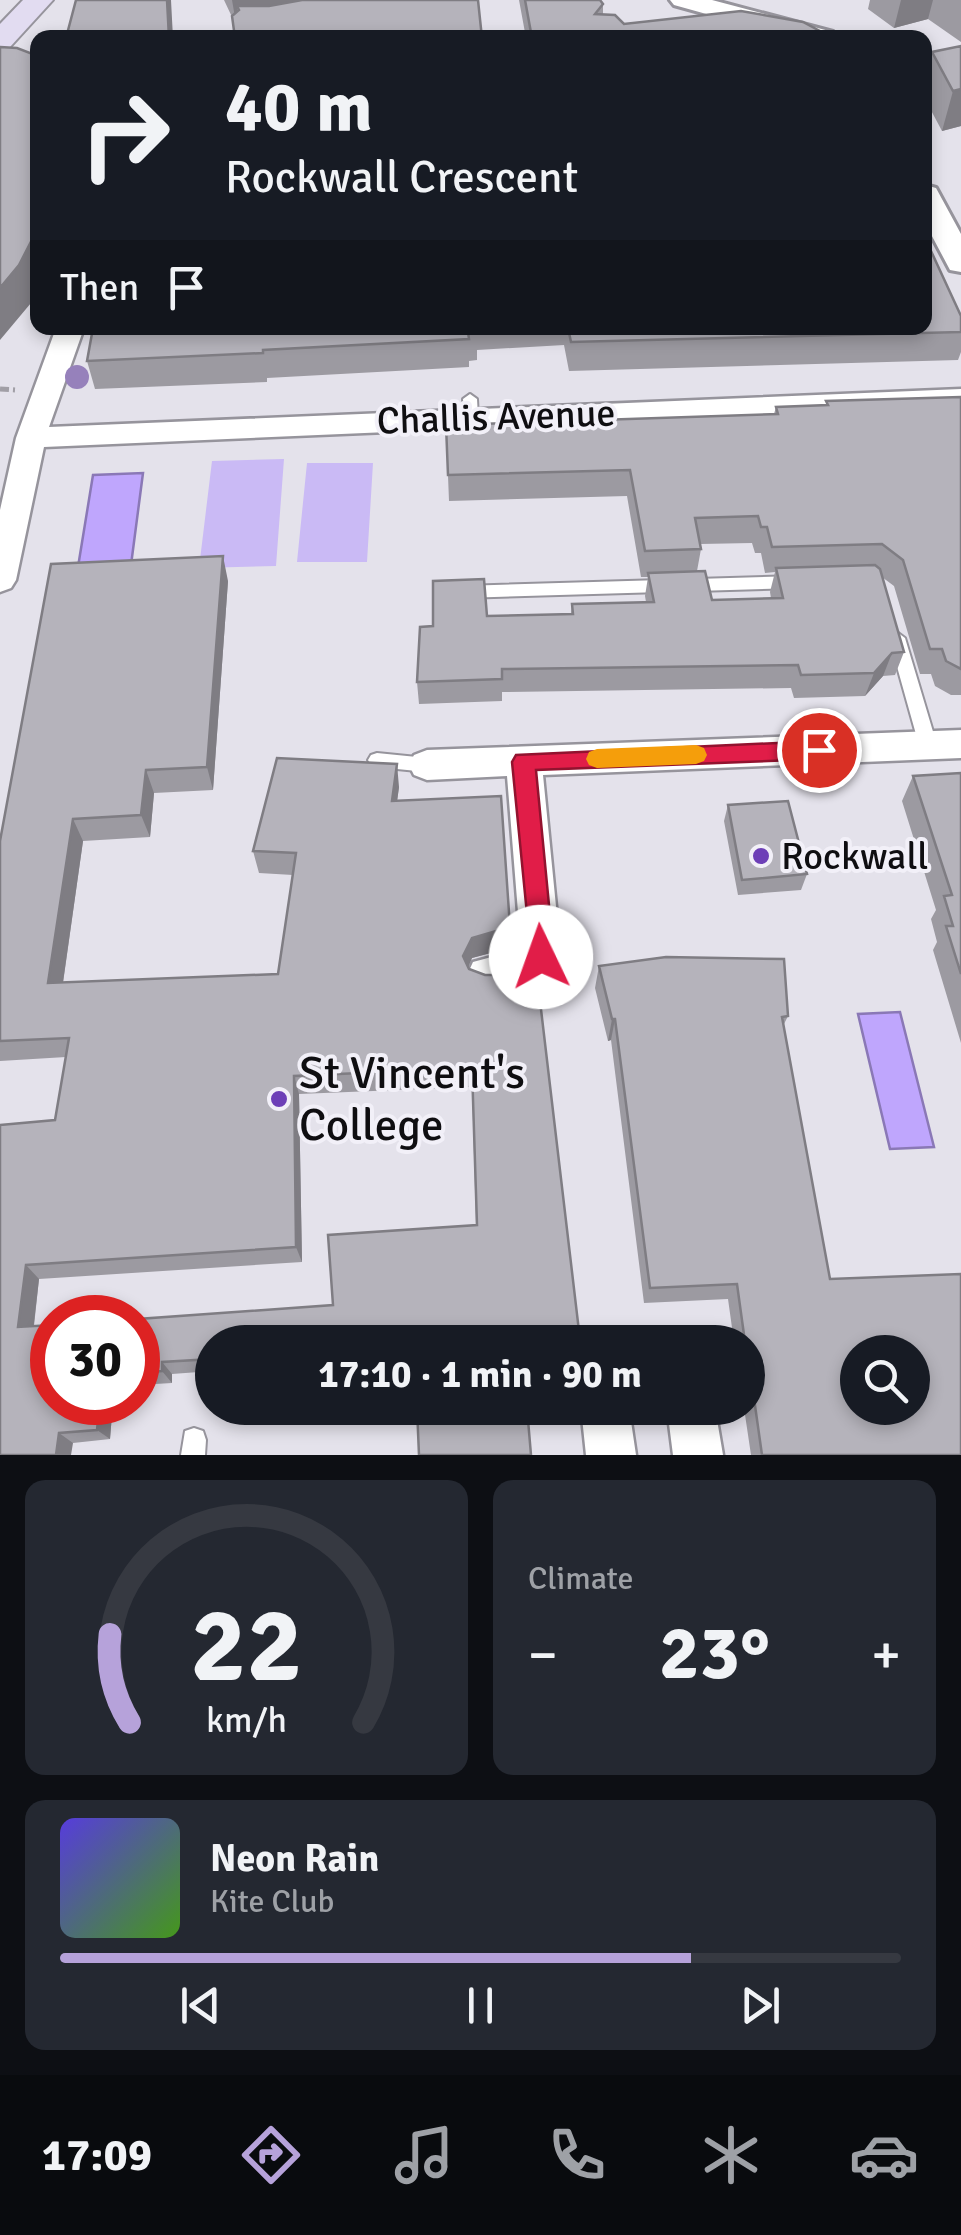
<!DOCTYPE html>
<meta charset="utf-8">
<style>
:root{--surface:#171b24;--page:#242831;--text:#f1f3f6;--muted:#9ea1a6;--line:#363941;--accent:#b6a2da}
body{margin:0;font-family:Signika,sans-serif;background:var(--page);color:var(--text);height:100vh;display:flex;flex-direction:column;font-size:38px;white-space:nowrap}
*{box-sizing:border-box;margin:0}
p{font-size:32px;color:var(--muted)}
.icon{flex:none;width:55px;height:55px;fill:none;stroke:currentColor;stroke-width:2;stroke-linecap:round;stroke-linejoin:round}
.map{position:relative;height:1455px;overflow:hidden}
.sheet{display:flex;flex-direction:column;gap:25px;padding:25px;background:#0d0f14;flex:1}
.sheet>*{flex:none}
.top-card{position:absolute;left:30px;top:30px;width:902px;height:305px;border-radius:20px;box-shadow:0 5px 15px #0003;background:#171b24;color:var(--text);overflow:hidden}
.buttons{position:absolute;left:840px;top:1335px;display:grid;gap:20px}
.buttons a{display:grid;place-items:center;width:90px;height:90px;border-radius:50%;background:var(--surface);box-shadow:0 5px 15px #0003;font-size:50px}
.speed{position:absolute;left:30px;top:1295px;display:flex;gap:20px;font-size:50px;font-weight:700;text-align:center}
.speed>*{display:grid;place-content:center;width:130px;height:130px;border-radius:50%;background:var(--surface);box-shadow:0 5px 15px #0003;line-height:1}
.speed .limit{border:15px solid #d22;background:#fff;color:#111}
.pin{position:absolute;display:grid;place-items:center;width:85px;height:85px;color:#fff;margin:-42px;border:5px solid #fff;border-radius:50%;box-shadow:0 2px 10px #0007}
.me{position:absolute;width:110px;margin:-55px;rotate:357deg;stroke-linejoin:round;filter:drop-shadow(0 0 8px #0008)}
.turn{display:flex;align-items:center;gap:35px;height:210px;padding:0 30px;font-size:45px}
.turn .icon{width:130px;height:130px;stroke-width:2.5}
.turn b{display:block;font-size:70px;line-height:85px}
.then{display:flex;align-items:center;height:95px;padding:0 30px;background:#0003;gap:20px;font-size:38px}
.big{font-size:75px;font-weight:800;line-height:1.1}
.sheet .widget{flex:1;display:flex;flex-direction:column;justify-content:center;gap:15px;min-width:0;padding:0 35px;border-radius:20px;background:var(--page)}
.sheet .dial{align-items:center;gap:0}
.dial svg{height:260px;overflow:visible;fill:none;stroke:var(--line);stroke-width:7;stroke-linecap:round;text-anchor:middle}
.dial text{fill:var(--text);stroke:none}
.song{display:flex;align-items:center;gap:30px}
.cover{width:120px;height:120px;border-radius:15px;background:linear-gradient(135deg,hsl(250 70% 55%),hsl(100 70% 35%))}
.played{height:10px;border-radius:5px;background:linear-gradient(90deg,var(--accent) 75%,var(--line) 75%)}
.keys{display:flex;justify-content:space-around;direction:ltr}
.heat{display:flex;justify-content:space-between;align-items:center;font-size:55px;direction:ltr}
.sheet .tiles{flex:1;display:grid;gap:25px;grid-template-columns:1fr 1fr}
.widget:last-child{grid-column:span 2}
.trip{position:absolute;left:195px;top:1325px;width:570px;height:100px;border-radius:50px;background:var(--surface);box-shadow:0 5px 15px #0003;font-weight:800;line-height:100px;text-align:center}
.menu{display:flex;height:160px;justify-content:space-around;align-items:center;background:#090b0e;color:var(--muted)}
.menu .icon{width:70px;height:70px}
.menu .on{color:var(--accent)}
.menu b{font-size:45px;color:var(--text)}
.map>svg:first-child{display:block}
.green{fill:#cabaf5}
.water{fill:#bfa6fd;stroke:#8a78b6;stroke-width:2.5}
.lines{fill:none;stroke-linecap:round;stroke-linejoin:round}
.service-casing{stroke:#96949c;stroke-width:4}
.minor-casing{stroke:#96949c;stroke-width:5}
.tertiary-casing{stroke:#96949c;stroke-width:6}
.secondary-casing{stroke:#96949c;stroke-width:4}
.path{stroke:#a19fa6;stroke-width:5;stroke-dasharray:9 4;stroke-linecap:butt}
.service{fill:#fff;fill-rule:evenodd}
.minor{fill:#fff;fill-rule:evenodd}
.tertiary{fill:#fff;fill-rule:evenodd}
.secondary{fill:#e2dcf1;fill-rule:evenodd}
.tree{fill:#9681bb}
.wall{fill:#9c9aa1;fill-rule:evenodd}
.shaded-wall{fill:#7f7d83}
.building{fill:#b5b3bb;stroke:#7f7d83;stroke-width:2.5;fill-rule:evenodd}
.route{fill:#e11d48;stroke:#92132f;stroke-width:2.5}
.slow{fill:#f59e0b}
.poi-dot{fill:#6d3fb7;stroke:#f2f0f8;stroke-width:4}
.labels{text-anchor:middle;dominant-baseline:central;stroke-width:8;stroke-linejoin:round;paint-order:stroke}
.street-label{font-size:38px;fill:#0f0e11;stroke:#f2f0f8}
.poi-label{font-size:38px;fill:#0f0e11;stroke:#f2f0f8;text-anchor:start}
.near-poi-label{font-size:45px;fill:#0f0e11;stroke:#f2f0f8;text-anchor:start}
</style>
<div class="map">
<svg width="961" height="1455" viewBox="0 0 961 1455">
<rect width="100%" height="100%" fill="#e4e2eb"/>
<!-- green -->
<path class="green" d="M284 459 276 566 199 568 212 461Z
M307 463H373L367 562H297Z"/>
<!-- water -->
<path class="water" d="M143 473 131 565 78 567 93 475Z
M900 1012 934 1147 890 1149 858 1014Z"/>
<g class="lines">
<!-- service casing -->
<g class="service-casing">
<path id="service" d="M470 394 477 399 478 417 471 422 464 417 463 399Z
M796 576 804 582 796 588 462 598 454 592 462 586Z
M897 632 905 638 937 745 934 750H922L919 745 889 638Z
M377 753 427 758 433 760 436 765 433 770 427 772 377 767 371 765 368 760 371 755Z
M194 1428 203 1431 206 1440 205 1455H181L185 1431Z"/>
</g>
<!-- minor casing -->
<g class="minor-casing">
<path id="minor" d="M56 328H84L49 427 961 389V407L44 447 16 580 11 588 0 592V510L16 438Z
M961 730V758L543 775 561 957C546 988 504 999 473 988L467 975 473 962 521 949 507 776 427 780 414 775 409 765 414 755 427 750Z
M581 1408H629L636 1455H586Z
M667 1408H715L723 1455H673Z"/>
</g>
<!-- tertiary casing -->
<g class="tertiary-casing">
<path id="tertiary" d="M670 0H712L833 32 837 38H793L674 5Z
M925 185 936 188 961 234V272L950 270 925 223Z"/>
</g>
<!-- secondary casing -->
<g class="secondary-casing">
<path id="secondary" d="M23 0H53L10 47 0 50V24Z"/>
</g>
<!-- path -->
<path class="path" d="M0 389 15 390"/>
<!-- service -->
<use href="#service" class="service"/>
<!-- minor -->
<use href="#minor" class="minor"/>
<!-- tertiary -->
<use href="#tertiary" class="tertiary"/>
<!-- secondary -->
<use href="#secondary" class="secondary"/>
</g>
<!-- trees -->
<circle class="tree" cx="77" cy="377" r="12"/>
<!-- wall -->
<path class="wall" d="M224 0H478L232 17Z
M519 0H600L603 4V14L624 24 833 38H526Z
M870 0H961V42L928 19 894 28 868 9Z
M961 46V126L942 131 925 99V79L932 52Z
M961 316V352L958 360 569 371 564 345 477 350V360L469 361V367L267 378V382L95 389 87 361 93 328H925Z
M961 397V695H951L935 686 931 674H920L894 586 882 577 904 652 895 675 883 676 865 696 794 698 791 688 502 692V701L419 704 417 682 433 626 487 616 571 614 572 604 646 602 645 596 648 577H641L627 496 449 501 446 425 774 414 776 407 826 405V401ZM752 543 755 553H761L765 573 775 572 770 592 771 598 712 600 697 571 701 549 700 544Z
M228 581 213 790 154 793 150 837 83 841 63 983 278 974 293 875 259 873 253 851 399 787 397 801 509 948 472 958 468 967 579 1331 576 1342H212V1371L172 1374V1383L138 1385V1319L333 1305 476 1225 472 1087 299 1094 302 1262 39 1279 34 1326 113 1402 110 1439 73 1443 0 1455V1125L55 1120 66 1057 0 1061V841Z
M961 773V1043L933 950 937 942 931 919 936 910 902 801 913 776Z
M728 805 807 874 801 890 738 895 724 821Z
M599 966 788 1016 783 1026 830 1279 961 1455H751L744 1408H748V1342H734L728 1299 644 1303 611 1040 608 1041 595 988Z"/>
<!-- shaded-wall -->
<path class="shaded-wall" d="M167 0H171L173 38H169Z
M232 0H382L239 10 237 6 240 28 237 29Z
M901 0H933L928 19 894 28Z
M961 89V126L942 131 953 91Z
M38 228V289L31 303 0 340V288Z
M223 556 228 581 213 790 207 767Z
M892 653 883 676 865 696 874 673Z
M397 764 399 787 394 824 392 801Z
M146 770 154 793 150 837 141 815Z
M73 819 83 841 60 1003 48 983Z
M510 927 509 948 472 958 464 977 463 956 472 938Z
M612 1019H615L611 1040 608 1041Z
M294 1076 299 1094 302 1262 296 1247Z
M26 1265 39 1279 32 1340 18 1327Z
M162 1362 172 1374V1383L162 1371Z
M100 1402H113L110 1439 97 1430Z
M59 1433 73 1443 71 1455H56Z"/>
<!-- building -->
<path class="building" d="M76 0H167L169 38H66Z
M302 0H478L482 38H235L232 16 239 10 237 6H269Z
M525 0H600L603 4 595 14 615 15 624 24 741 11 803 22 833 38H532Z
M961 46V89L953 91 932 52Z
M0 47 17 48 38 56V228L19 265 0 288Z
M925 238 961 316V332L571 342 568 328H925Z
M93 328H477V332H468L469 339 263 350V353L87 361Z
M961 397V669L946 661 942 649H930L903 560 882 544 772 547 767 527H761L758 516 695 518 701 549 645 551 630 470 448 475 446 425 778 414 776 407 828 405 826 401Z
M223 556 207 767 146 770 141 815 73 819 48 983 278 974 296 853 253 851 277 758 397 764 392 801 501 796 510 927 472 938 463 956 469 969 485 975H512L536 967 579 1331 520 1336 521 1342H212V1359L162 1362V1371L138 1373V1319L333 1305 328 1235 477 1225 472 1068 294 1076 296 1247 26 1265 18 1327 52 1325V1402H100L97 1430 59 1433 56 1455H0V1125L55 1120 69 1038 0 1041V841L51 564Z
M875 565 880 569 904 652 892 653 874 673 801 675 798 665 502 669V679L417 682 420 627 433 626V581L484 579 487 616 573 614 572 604 654 602 648 573 705 571 712 600 783 598 776 568Z
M961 773V974L946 926H953L944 896 952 895 913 776Z
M788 801 807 874 742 880 728 805Z
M666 957 784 959 788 1016 782 1017 830 1279 961 1274V1455H762L748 1356V1342H745L737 1284 650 1288 615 1019H612L599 966ZM858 1352H912V1408H858Z
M417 1408H527L531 1455H419Z"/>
<!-- route -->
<path class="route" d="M819 741 827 743 831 750 827 757 819 759 536 770 554 957 550 965 541 969 532 965 512 762 516 755Z"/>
<!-- slow -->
<path class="slow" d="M696 745 704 748 707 755 704 761 696 764 597 768 589 765 586 759 589 752 597 749Z"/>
<!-- markers -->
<g class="poi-dot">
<circle cx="761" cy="856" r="10"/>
<circle cx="279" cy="1099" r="10"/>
</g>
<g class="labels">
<!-- street labels -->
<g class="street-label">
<text transform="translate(496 417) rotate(-2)">Challis Avenue</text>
</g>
<!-- poi labels -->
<g class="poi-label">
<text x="781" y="856">Rockwall</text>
</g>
<!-- near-poi labels -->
<g class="near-poi-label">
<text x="299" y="1073">St Vincent's<tspan x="299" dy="52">College</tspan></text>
</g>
</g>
</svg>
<div class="buttons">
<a><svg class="icon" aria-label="search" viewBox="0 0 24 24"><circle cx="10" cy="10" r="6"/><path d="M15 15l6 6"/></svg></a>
</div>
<div class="speed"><div class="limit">30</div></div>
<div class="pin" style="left:819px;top:750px;background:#d93025"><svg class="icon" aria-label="arrive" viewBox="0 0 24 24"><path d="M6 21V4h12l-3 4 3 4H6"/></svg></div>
<svg class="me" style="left:541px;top:957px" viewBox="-20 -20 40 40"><circle r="19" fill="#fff"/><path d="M0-13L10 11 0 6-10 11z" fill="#e11d48"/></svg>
<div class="trip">17:10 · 1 min · 90 m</div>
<div class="top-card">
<div class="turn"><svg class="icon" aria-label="right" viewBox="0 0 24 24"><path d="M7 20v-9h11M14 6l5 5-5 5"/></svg><div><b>40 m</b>Rockwall Crescent</div></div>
<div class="then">Then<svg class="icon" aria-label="arrive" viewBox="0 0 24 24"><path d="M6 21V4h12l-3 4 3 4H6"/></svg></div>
</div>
</div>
<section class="sheet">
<div class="tiles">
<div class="widget dial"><svg viewBox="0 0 100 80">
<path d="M14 69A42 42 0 1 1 86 69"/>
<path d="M14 69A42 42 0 0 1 8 42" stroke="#b6a2da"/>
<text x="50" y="56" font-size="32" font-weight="700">22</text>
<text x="50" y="72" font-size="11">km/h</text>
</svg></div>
<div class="widget"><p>Climate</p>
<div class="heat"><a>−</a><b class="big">23°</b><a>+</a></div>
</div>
<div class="widget">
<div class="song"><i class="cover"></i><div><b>Neon Rain</b><p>Kite Club</p></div></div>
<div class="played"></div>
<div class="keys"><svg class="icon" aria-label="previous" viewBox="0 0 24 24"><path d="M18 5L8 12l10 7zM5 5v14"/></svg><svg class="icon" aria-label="pause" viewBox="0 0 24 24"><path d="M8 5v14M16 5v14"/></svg><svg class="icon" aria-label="next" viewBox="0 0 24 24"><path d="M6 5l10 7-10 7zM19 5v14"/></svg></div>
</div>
</div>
</section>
<nav class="menu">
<b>17:09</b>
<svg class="icon on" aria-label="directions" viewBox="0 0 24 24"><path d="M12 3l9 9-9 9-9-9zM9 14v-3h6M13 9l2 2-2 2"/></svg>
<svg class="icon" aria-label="music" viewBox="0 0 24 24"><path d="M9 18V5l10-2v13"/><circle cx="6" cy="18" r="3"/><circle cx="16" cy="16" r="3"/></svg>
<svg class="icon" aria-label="phone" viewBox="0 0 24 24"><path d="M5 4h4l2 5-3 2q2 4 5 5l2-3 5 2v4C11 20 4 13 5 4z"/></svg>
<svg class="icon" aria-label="climate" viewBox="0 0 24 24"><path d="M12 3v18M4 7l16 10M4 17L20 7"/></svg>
<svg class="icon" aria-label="car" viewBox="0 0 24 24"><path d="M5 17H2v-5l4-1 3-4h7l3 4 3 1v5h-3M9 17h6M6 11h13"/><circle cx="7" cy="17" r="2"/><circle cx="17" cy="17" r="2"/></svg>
</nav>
